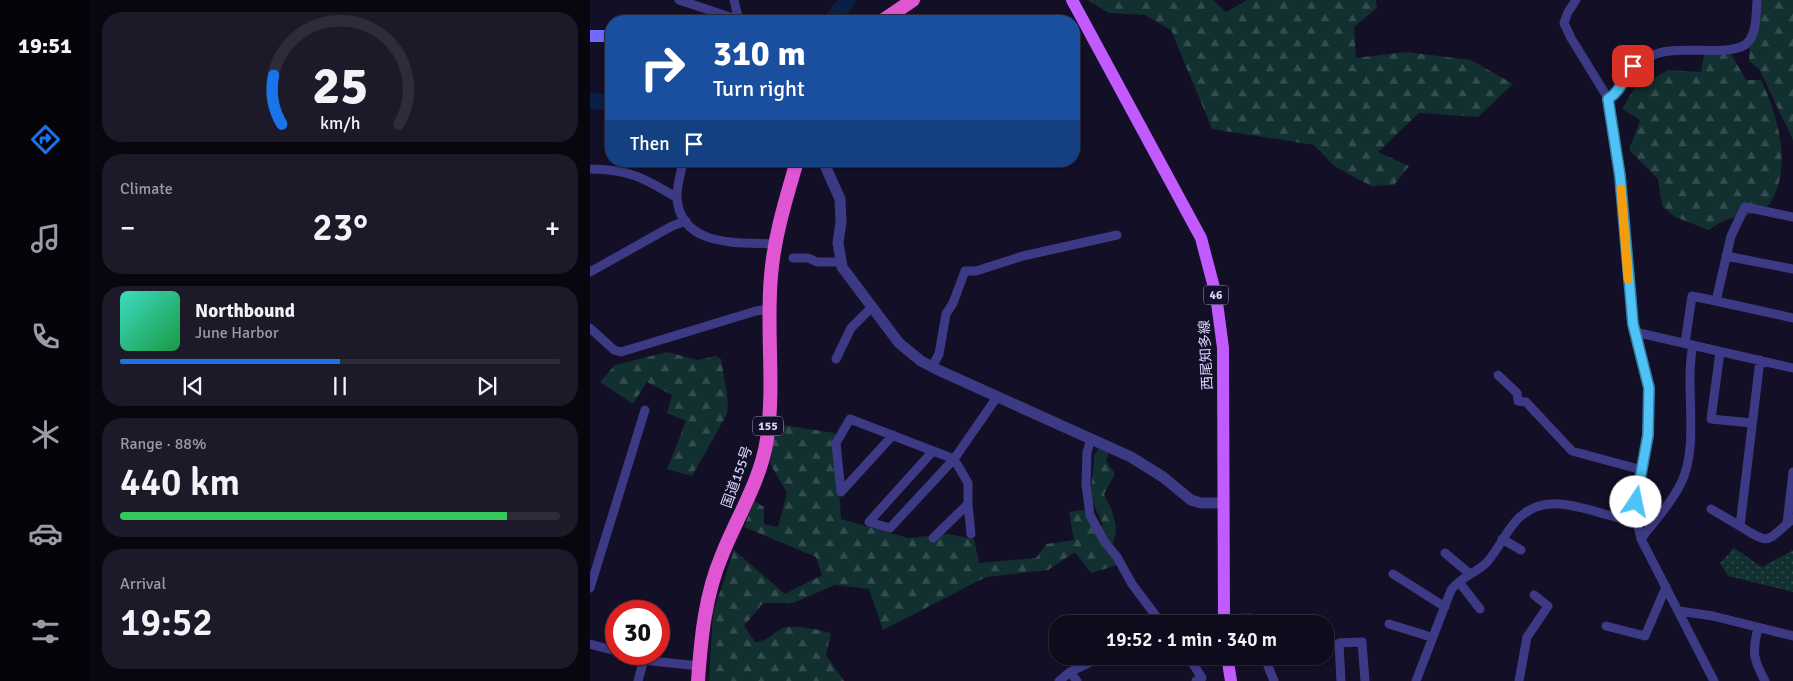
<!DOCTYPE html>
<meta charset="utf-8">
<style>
:root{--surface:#0e0b1c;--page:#1c1929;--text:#f1f3f6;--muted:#9b9ba3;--line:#2e2b3b;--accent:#1a73e8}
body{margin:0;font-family:Signika,"Noto Sans JP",sans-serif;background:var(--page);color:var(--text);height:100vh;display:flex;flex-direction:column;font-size:19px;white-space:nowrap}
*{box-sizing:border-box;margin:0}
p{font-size:16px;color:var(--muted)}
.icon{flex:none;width:28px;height:28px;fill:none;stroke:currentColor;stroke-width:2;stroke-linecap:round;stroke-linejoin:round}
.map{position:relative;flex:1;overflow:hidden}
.details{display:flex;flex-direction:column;gap:12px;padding:12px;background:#08060f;width:500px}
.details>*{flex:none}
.hud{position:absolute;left:15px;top:15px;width:475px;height:152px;border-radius:20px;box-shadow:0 1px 4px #0004,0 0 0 1px var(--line);background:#1a4fa0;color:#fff;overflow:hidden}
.speed{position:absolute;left:15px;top:600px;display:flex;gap:10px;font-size:25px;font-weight:700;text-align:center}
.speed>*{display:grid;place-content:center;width:65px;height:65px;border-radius:50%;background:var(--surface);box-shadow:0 1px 4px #0004,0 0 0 1px var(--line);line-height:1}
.speed .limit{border:8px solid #d22;background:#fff;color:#111}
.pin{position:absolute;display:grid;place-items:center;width:42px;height:42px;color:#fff;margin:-21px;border-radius:10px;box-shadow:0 2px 8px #0006}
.me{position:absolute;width:55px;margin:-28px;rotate:11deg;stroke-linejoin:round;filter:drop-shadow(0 0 4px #0008)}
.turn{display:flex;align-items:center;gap:18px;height:105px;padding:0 25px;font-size:22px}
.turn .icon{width:65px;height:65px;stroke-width:2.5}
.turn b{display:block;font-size:35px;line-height:42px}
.then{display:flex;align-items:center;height:48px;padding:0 25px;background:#0003;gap:10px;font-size:19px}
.big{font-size:38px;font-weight:600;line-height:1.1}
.details .tile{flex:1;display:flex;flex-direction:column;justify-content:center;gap:8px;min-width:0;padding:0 18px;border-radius:20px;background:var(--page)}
.details .dial{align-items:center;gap:0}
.dial svg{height:130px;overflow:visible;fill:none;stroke:var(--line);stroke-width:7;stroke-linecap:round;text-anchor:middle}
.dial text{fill:var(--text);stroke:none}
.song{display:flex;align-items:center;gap:15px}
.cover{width:60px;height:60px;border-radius:8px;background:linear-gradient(135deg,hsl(170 70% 55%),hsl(140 70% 35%))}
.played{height:5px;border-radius:2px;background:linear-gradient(90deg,var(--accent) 50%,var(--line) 50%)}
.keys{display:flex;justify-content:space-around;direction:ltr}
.heat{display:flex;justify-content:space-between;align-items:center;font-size:28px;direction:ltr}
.charge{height:8px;border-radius:4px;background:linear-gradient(90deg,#34c759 88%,var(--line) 0)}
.trip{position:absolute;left:459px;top:615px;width:285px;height:50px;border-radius:20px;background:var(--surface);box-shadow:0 1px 4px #0004,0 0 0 1px var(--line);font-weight:600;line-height:50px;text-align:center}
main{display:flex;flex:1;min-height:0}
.menu{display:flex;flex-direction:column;width:90px;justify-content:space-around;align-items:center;background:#06040b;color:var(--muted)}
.menu .icon{width:35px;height:35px}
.menu .active{color:var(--accent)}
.menu b{font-size:22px;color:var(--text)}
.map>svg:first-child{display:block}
.forest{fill:url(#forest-firs)}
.park{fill:url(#park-dots)}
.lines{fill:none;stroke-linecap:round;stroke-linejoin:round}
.river{stroke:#0a1f44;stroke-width:16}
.minor{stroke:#3d3a85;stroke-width:9}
.tertiary{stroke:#3d3a85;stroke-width:11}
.secondary{stroke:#6f6bff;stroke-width:12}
.primary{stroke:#c25bff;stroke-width:12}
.trunk{stroke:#e055d1;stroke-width:14}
.route-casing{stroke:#337fa1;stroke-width:12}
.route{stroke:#4fc3f7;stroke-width:9}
.slow{stroke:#f59e0b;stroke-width:9}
.labels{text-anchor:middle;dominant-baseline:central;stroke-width:5;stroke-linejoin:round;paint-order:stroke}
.shield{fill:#130f26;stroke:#9e99be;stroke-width:1}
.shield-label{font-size:12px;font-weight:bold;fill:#d9d4ff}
.street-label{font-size:14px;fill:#d9d4ff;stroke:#130f26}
</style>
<main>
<nav class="menu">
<b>19:51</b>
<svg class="icon active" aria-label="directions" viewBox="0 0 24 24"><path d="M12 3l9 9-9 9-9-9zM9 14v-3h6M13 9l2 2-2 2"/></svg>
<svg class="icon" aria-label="music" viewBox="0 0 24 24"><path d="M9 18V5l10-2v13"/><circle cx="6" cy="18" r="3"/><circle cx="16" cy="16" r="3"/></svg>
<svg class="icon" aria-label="phone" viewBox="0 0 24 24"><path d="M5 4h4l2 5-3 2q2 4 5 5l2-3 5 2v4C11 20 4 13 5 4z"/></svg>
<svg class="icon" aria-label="climate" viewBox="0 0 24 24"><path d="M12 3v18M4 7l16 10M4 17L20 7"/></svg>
<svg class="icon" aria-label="car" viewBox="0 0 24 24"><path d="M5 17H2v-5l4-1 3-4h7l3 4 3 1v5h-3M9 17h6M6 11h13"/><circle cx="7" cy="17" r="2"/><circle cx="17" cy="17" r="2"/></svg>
<svg class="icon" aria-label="filters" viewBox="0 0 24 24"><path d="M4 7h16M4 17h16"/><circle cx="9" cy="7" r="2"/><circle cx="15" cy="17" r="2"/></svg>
</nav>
<section class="details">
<div class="tile dial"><svg viewBox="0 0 100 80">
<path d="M14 69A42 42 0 1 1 86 69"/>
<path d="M14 69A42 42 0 0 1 9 39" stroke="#1a73e8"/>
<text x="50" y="56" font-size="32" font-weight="700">25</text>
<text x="50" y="72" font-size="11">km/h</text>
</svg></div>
<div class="tile"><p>Climate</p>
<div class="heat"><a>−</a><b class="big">23°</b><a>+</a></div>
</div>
<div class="tile">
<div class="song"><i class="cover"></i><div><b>Northbound</b><p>June Harbor</p></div></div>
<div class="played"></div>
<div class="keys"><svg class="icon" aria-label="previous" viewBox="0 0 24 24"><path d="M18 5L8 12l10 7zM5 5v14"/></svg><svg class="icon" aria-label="pause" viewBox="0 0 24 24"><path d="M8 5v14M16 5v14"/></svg><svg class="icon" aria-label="next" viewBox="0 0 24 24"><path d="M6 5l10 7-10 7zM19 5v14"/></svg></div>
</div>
<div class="tile"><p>Range · 88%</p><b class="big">440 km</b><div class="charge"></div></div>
<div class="tile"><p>Arrival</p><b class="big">19:52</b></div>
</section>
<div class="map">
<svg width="1203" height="681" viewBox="0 0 1203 681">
<defs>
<pattern id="forest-firs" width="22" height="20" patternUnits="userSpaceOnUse" patternTransform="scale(1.25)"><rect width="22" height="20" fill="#12302f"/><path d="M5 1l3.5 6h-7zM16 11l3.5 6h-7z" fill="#344d4e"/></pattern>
<pattern id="park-dots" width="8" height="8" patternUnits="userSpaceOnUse" patternTransform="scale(1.25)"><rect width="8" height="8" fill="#12302f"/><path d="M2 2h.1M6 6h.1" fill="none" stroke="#344d4e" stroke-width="1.8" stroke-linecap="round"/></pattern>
</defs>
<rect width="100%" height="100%" fill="#130f26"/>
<!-- forest -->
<path class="forest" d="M497 0H623L636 12 657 0H786L787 8 764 27 766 58 816 52 881 60 923 84 888 117 829 113 788 152 819 166 804 185 781 186 744 166 724 145 622 129 581 30 555 15 519 13Z
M1169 0H1203V140L1169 69 1159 61 1160 42Z
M1114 54H1141L1156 80H1171C1191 121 1203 176 1176 208 1165 215 1148 216 1136 220 1130 222 1125 226 1119 230L1085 217 1072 206 1068 179 1039 150 1050 120 1032 109 1044 89 1078 70 1111 72Z
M77 352 108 360 126 356 131 359 138 401 137 414 102 476 77 469 96 421 77 413 82 395 57 382 43 404 10 382 25 365Z
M186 424 245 433 251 519 318 538 358 534 384 539 389 563 446 558 456 544 484 540 479 512 495 510 506 529 513 525 500 496 505 454 509 448 519 452 516 461 525 474 514 494C524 516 532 527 519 551L528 565 501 573 485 552 458 570 396 577 293 630 279 589 245 585 203 603H173L154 626 165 642C182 640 181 633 193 628 204 624 230 630 241 633L236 655 254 681H119L123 613 144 550 195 594 232 575 226 557 154 527 164 501 174 507V524L188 527 197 493 180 464Z"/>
<!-- park -->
<path class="park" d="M1144 548 1172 567 1203 550V592L1138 576 1130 563Z"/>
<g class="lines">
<!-- river -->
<path class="river" d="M241 21 258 0
M0 101 21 102"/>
<!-- minor -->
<path class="minor" d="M89 0 140 17 148 18
M144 0 149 21
M986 0 978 12 974 23 981 38 1016 95 1021 111 1029 176 1043 324 1059 388 1058 435 1046 502 1047 521 1051 539 1124 681
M1018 99C1034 89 1028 85 1037 73 1044 64 1056 58 1066 54 1090 44 1146 59 1159 41 1167 30 1166 13 1167 0
M93 161C91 173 86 188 87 199 92 248 149 242 184 244
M0 169C38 169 55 178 87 198
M1136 256 1203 269
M203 258H218L227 262H251
M0 272 82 226 96 221
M1126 301 1203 318
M0 328 24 350 31 352 166 311 180 309
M1045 332 1203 368
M1095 343 1102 296 1126 301 1141 236 1155 207 1203 217
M1130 352 1121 419 1162 423
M246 359 261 328 281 308
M1170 360 1150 526C1182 547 1176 540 1203 519
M342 367 349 354 356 314 363 303 375 271H386L433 256 527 235
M908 375 927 393 928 401 936 402 982 451 1052 470
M303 435 251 492 246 443 260 419 364 459 378 483V504L343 538
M501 439 497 452 496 485 500 515 514 541 527 557 542 584 572 624
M343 451 279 522 300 528 364 459 407 397
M378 504 381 534
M1121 509 1150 526
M1197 524 1203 472
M912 539 931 550
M1051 539C1064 521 1082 503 1091 483 1110 445 1094 387 1103 345
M855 553 880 574
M803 574 855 607
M869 582 890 609
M0 588 55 410
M1089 611 1123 616 1203 636
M574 624 578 622 659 618 661 624
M799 624 841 637
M1016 626 1055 636 1076 587
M1168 628C1162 652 1163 659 1175 681
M0 644 26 651
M36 654 62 661 109 666
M598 656 612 678 606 681
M674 656 684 681
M480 672 487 681
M48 681 54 659
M469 681 480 672 513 656
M751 681 749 643 772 642 775 681
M826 681 861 590C870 577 887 573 897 562 908 550 915 533 926 521 959 484 1007 518 1047 521
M929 681 937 637 958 606 944 595"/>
<!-- tertiary -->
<path class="tertiary" d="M233 161 250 199 251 222 248 243 252 267 309 343 331 361 346 369 541 457 573 477 601 500 611 503H634"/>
<!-- secondary -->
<path class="secondary" d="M0 36H21"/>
<!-- primary -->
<path class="primary" d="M482 0 611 238 626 295 633 348 634 624
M637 656 641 681"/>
<!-- trunk -->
<path class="trunk" d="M292 21 323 0
M108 681C111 638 115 595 132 555 147 517 171 480 177 439 185 385 176 330 181 276 184 237 196 199 207 161"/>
</g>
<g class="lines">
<!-- route casing -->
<g class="route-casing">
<path id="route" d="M1043 66C1032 79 1032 90 1018 99L1030 176 1043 324 1059 388 1058 435 1046 502"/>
</g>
<!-- route -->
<use href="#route" class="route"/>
<!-- slow -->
<path class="slow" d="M1031 189 1038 279"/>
</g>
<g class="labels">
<!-- shield labels -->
<g class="shield">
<rect x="613.5" y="285.5" width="25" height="19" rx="4"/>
<rect x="163" y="416.5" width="30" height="19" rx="4"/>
</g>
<g class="shield-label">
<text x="626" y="295">46</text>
<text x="178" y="426">155</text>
</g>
<!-- street labels -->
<g class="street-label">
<text transform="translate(616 355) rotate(-93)">西尾知多線</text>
<text transform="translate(147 477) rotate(-70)">国道155号</text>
</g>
</g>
</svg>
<div class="speed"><div class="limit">30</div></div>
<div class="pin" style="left:1043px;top:66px;background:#d93025"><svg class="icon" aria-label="arrive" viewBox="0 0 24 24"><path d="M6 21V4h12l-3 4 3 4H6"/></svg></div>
<svg class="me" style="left:1046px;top:502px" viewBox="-20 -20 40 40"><circle r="19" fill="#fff"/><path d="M0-13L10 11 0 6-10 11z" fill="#4fc3f7"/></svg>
<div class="trip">19:52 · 1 min · 340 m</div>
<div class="hud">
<div class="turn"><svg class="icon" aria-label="right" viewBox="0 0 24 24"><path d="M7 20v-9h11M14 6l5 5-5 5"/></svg><div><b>310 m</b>Turn right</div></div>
<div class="then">Then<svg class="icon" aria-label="arrive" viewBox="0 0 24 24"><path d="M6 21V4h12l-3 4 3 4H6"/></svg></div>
</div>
</div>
</main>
